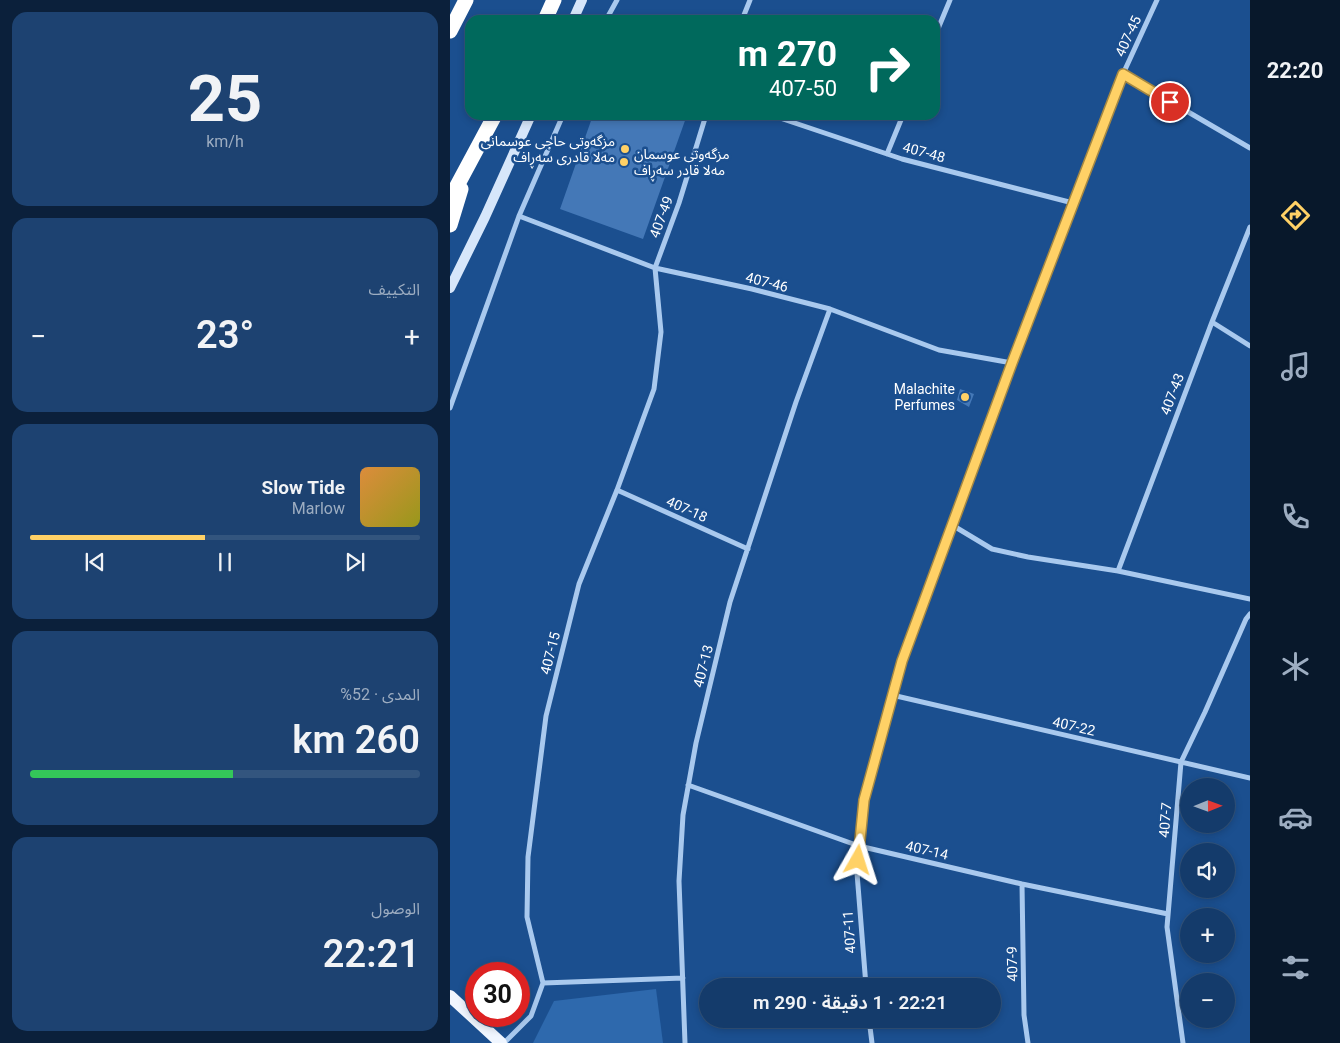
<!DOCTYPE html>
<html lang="ar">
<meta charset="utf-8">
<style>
:root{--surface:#143b6b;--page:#1d4271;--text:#f1f3f6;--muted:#9dadc1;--line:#33557e;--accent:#ffd166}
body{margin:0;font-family:Roboto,"Noto Sans Arabic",sans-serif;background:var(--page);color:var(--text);direction:rtl;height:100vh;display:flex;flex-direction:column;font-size:19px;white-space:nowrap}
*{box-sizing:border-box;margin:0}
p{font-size:16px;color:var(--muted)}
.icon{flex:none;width:28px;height:28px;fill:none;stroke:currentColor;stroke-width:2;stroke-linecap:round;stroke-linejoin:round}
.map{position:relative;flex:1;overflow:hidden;direction:ltr}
.details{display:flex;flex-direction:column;gap:12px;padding:12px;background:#0b203b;width:450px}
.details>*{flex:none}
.top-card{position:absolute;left:15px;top:15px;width:475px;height:105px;border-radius:15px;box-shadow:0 2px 8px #0003,0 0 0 1px var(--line);direction:rtl;background:#00695c;color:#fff;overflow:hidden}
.needle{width:32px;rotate:89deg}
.fabs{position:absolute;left:730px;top:778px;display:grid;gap:10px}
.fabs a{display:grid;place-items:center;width:55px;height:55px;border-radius:50%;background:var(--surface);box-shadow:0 2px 8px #0003,0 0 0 1px var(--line);font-size:25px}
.speed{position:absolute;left:15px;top:962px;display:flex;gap:10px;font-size:25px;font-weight:700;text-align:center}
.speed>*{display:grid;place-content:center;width:65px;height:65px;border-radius:50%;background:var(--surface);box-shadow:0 2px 8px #0003,0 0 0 1px var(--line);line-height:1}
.speed .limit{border:8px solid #d22;background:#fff;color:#111}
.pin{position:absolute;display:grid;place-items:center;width:42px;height:42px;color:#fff;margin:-21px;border:2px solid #fff;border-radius:50%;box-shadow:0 1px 5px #0007}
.me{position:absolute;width:55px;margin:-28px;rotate:6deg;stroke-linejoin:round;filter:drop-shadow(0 0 4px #0008)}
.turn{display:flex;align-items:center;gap:18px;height:105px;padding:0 20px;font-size:22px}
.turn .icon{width:65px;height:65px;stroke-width:2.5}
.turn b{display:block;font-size:35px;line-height:42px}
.big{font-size:38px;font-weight:600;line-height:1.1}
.details .widget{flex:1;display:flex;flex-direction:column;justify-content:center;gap:8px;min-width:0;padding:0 18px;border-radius:15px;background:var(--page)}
.details .dial{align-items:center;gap:0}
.dial b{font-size:65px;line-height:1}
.song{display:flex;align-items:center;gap:15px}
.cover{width:60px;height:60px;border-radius:8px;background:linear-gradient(135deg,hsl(30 70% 55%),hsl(60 70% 35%))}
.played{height:5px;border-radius:2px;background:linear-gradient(90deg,var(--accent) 45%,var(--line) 45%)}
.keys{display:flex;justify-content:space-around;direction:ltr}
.heat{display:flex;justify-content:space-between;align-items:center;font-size:28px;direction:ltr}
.charge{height:8px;border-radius:4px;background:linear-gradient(90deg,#34c759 52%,var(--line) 0)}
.trip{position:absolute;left:249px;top:978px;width:302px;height:50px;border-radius:25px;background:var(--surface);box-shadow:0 2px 8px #0003,0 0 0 1px var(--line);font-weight:600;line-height:50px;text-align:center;direction:rtl}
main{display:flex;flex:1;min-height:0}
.tabs{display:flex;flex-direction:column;width:90px;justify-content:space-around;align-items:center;background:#08182b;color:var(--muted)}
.tabs .icon{width:35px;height:35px}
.tabs .active{color:var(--accent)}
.tabs b{font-size:22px;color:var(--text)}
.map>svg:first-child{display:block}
.green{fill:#2e69ad}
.building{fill:#4478b7}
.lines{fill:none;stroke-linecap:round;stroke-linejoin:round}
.street{stroke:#a9c9ee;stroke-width:5}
.secondary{stroke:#d6e6fa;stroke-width:10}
.primary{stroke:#f0f6ff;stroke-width:12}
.highway{stroke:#fff;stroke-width:15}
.route-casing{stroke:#a68842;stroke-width:12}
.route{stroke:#ffd166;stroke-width:9}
.poi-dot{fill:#ffd166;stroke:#1b4f8f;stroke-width:2}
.labels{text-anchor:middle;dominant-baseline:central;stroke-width:5;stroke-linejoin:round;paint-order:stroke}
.street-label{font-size:14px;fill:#fff;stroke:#1b4f8f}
.poi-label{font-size:14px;fill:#fff;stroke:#1b4f8f;text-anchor:end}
</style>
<main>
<nav class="tabs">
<b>22:20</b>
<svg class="icon active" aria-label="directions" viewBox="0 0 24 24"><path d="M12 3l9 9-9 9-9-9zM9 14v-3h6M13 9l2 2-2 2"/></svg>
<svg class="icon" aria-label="music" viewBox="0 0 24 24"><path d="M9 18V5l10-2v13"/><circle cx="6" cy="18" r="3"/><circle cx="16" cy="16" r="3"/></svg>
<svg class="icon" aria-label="phone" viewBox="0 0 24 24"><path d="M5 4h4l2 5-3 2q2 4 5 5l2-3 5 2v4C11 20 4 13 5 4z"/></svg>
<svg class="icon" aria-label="climate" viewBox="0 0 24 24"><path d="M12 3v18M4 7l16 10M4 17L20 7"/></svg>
<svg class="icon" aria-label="car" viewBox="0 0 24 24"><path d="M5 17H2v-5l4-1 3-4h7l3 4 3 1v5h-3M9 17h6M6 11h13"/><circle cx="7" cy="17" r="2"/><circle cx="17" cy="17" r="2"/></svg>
<svg class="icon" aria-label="filters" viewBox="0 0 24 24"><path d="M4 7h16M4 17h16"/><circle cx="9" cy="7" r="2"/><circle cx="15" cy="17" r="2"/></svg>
</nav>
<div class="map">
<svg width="800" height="1043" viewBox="0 0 800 1043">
<rect width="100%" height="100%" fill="#1b4f8f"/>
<!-- green -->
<path class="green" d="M206 989 213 1043H83L104 1001Z"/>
<!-- building -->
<path class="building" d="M143 115H237L193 239 110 209Z
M510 389 524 394 519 407 507 400Z"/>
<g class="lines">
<!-- street -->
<path class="street" d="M156 20 167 0
M292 20 300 0
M485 36 500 0
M673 74 800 148
M321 115 452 159 623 203
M437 154 453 115
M69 216 205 268 302 289 380 309 489 350 562 363
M762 322 800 346
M0 408 69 216 113 115
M167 490 298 549
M502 525 542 549 578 557 668 571 800 599
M668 571 762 322 800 227
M442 695 800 778
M238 785 409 846 572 884 718 914
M572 884 574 1015 578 1043
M93 983 233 978
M416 986 407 873 414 800 452 661 562 363 673 74 707 0
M419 1019 422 1043
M54 1043 81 1016 93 983 77 917 78 857 96 716 129 584 167 490 204 389 211 332 205 268 229 203 256 115
M235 1043 229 881 233 815 246 743 280 602 346 402 380 309
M733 1043 717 927 731 762 755 712 796 619 800 614"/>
<!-- secondary -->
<path class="secondary" d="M123 20 132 0
M0 288 35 217 81 115"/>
<!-- primary -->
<path class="primary" d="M0 996 51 1043"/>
<!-- highway -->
<path class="highway" d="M95 20 104 0
M0 31 16 0
M0 199 45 115
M0 225 11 189"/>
</g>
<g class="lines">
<!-- route casing -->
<g class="route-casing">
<path id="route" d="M408 860 414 800 452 661 562 363 673 74 720 102"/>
</g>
<!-- route -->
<use href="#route" class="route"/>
</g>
<!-- markers -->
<g class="poi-dot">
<circle cx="175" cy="149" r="5"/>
<circle cx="174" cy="162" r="5"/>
<circle cx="515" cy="397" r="5"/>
</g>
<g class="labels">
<!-- street labels -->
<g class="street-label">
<text transform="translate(678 36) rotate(-65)">407-45</text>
<text transform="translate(474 152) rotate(15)">407-48</text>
<text transform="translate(211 217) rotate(-70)">407-49</text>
<text transform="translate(317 282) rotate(14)">407-46</text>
<text transform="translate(722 394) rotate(-69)">407-43</text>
<text transform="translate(237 509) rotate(24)">407-18</text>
<text transform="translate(100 653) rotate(-76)">407-15</text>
<text transform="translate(253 666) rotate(-76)">407-13</text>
<text transform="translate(624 726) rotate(13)">407-22</text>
<text transform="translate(715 820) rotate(-85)">407-7</text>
<text transform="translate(477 850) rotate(13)">407-14</text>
<text transform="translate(399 932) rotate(-94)">407-11</text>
<text transform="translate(562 964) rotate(-91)">407-9</text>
</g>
<!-- poi labels -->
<g class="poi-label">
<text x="165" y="141">مزگەوتی حاجی عوسمانی<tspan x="165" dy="16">مەلا قادری سەڕاف</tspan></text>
<text x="184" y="154" text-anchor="start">مزگەوتی عوسمان<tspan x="184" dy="16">مەلا قادر سەڕاف</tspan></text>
<text x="505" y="389">Malachite<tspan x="505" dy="16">Perfumes</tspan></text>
</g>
</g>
</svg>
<div class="fabs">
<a><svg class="needle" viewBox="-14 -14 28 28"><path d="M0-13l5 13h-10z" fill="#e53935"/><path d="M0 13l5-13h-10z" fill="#9dadc1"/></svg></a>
<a><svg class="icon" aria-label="sound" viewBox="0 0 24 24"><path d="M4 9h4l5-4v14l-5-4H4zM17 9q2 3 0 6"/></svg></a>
<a>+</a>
<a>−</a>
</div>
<div class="speed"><div class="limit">30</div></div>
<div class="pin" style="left:720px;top:102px;background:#d93025"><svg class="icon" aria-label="arrive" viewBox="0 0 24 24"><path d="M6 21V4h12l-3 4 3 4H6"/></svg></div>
<svg class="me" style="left:408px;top:860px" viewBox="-20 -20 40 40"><path d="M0-17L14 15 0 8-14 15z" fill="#ffd166" stroke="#fff" stroke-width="4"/></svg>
<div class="trip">22:21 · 1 دقيقة · 290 m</div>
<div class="top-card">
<div class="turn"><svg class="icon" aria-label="right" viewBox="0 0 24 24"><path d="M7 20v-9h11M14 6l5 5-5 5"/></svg><div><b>270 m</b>407-50</div></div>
</div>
</div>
<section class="details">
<div class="widget dial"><b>25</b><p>km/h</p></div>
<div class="widget"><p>التكييف</p>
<div class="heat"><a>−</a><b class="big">23°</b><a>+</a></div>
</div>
<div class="widget">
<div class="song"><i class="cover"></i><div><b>Slow Tide</b><p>Marlow</p></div></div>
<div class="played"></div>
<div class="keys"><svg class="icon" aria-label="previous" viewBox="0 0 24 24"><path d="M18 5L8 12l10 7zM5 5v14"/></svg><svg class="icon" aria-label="pause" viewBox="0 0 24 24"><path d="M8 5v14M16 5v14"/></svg><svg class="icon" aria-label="next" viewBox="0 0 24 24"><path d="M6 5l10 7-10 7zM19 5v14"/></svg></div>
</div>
<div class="widget"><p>المدى · 52%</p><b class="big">260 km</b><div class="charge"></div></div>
<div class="widget"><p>الوصول</p><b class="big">22:21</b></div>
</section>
</main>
